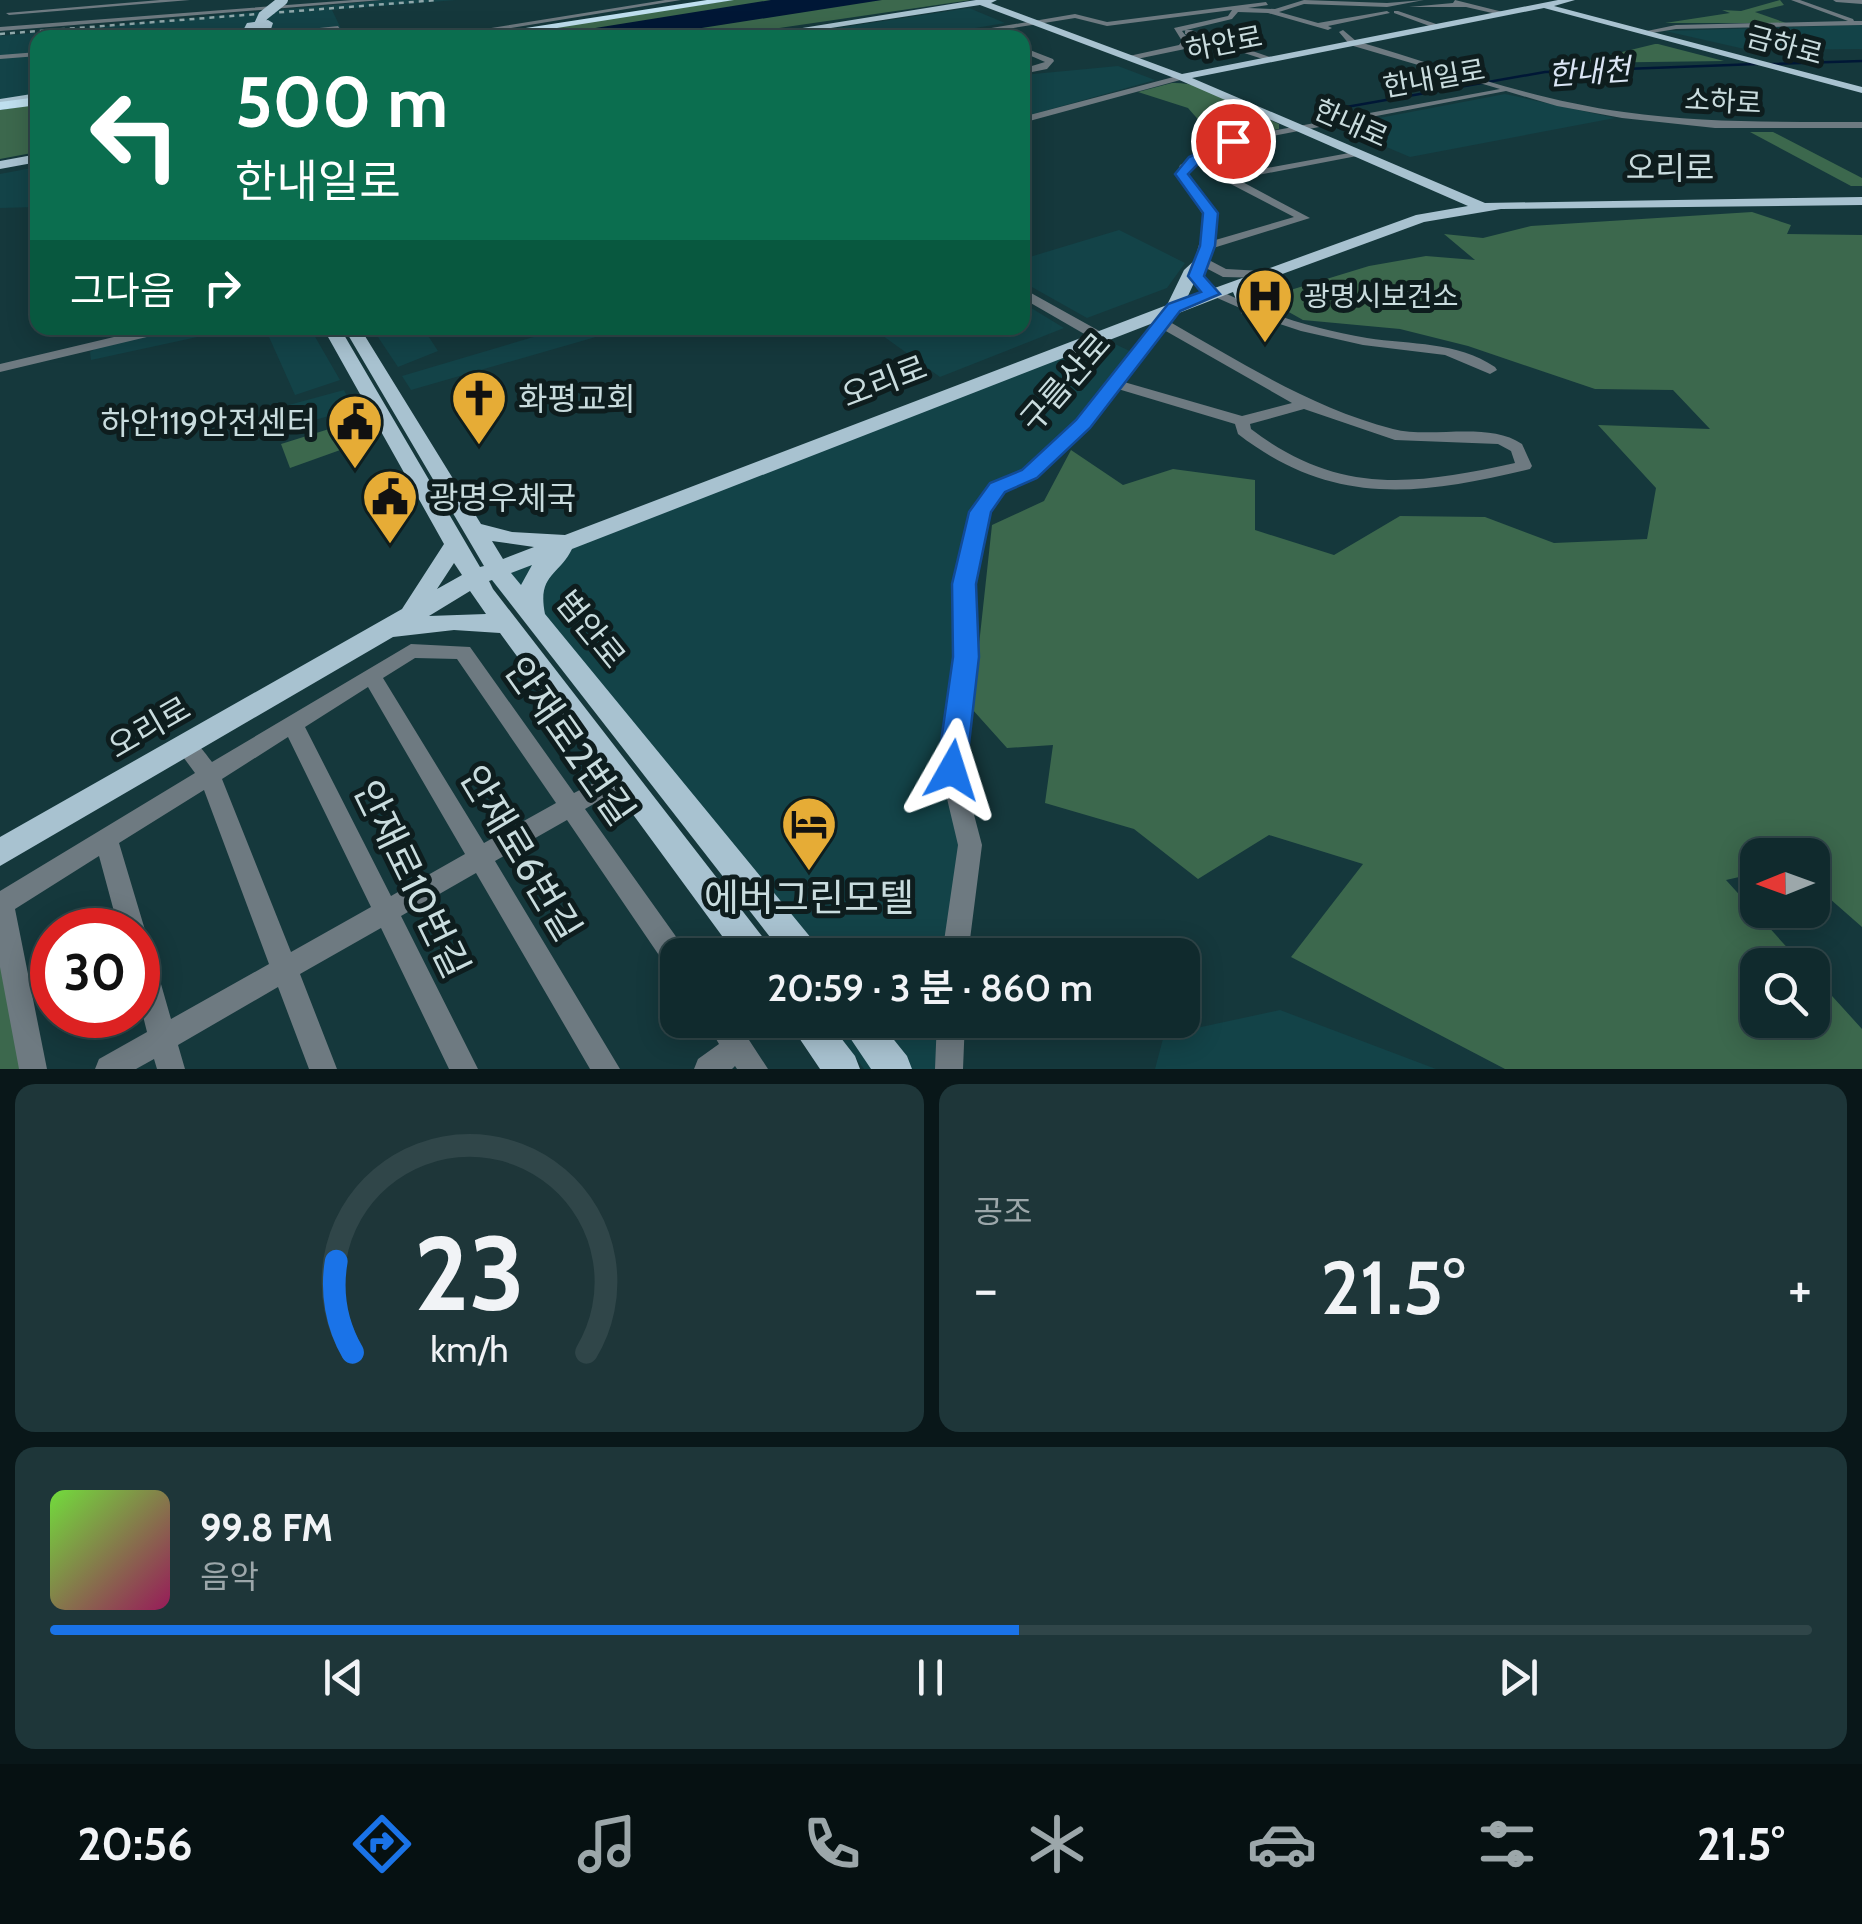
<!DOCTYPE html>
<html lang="ko">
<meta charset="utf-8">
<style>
:root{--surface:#102a2d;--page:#1e3639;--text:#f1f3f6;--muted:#9ca7aa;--line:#304649;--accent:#1a73e8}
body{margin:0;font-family:Cabin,"Noto Sans KR",sans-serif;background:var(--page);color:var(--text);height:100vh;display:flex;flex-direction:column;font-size:38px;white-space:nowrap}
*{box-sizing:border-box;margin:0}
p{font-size:32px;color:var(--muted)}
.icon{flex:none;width:55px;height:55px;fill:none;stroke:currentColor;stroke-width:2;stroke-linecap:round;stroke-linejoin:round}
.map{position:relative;height:1069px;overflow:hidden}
.sheet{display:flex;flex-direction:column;gap:15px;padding:15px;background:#091719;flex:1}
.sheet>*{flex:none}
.hud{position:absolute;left:30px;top:30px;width:1000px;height:305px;border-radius:20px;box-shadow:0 5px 25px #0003,0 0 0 2px var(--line);background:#0b6e4f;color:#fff;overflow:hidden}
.needle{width:65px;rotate:269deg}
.buttons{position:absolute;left:1740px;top:838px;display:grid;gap:20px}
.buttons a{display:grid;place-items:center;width:90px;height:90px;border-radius:20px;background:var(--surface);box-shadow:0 5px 25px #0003,0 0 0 2px var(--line);font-size:50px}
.speed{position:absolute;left:30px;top:908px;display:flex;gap:20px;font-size:50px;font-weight:700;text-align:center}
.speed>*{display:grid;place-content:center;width:130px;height:130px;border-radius:50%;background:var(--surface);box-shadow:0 5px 25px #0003,0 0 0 2px var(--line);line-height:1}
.speed .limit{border:15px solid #d22;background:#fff;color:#111}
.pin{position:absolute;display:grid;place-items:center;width:85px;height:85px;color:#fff;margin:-42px;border:5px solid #fff;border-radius:50%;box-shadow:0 2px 10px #0007}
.me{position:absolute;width:110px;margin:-55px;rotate:6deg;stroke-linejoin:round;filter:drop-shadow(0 0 8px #0008)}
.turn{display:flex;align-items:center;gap:35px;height:210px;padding:0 40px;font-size:45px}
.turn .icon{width:130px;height:130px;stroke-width:2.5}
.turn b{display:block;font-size:70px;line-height:85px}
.then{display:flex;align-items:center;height:95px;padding:0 40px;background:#0003;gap:20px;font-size:38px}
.big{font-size:75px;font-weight:600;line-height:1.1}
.sheet .widget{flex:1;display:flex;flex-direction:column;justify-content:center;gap:15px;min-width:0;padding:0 35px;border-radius:20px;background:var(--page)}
.sheet .dial{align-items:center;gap:0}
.dial svg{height:260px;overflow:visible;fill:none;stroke:var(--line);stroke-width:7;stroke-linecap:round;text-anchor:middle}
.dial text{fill:var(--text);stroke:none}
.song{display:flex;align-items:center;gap:30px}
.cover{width:120px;height:120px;border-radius:15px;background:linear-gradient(135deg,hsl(100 70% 55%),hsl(330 70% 35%))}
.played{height:10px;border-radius:5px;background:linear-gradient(90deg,var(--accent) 55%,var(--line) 55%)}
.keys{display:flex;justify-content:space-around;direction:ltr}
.heat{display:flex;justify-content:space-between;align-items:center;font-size:55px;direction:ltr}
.sheet .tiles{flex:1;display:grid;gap:15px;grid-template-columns:1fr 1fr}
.widget:last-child{grid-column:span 2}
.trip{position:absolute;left:660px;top:938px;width:540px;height:100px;border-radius:20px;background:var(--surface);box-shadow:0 5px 25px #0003,0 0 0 2px var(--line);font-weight:600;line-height:100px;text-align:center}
.tab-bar{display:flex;height:160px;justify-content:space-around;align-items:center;background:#061112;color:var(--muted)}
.tab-bar .icon{width:70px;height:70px}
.tab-bar .active{color:var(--accent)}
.tab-bar b{font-size:45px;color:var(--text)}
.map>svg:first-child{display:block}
.built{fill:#134348}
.green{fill:#3c684d}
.water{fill:#001736}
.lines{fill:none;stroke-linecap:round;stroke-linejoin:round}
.stream{stroke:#001736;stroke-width:2.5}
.minor{fill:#6e7a81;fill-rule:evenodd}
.major{fill:#a8c2d0;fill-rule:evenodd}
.highway{fill:#bfdfef;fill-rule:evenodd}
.rail{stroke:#8fa7aa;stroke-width:2.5;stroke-dasharray:5 5;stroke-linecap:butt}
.major-bridge{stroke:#a8c2d0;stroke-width:10}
.route{fill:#1a73e8;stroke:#114b97;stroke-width:2.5}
.labels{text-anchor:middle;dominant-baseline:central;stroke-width:10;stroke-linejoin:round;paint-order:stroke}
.far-street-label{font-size:28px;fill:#c9dcde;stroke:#0e1d1e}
.far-poi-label{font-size:28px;fill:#c9dcde;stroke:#0e1d1e;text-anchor:start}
.far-water-label{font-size:30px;font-style:italic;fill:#dae5f4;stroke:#0e1d1e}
.street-label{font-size:32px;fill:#c9dcde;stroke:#0e1d1e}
.poi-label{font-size:32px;fill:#c9dcde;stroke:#0e1d1e;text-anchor:start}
.near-street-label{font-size:38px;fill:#c9dcde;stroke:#0e1d1e}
.near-poi-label{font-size:38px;fill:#c9dcde;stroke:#0e1d1e}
</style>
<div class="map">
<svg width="1862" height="1069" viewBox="0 0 1862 1069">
<rect width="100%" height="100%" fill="#15383c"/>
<!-- built -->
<path class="built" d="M386 0H456L332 10 345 37 38 38 37 95 0 100V36Z
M969 8 1005 23 921 37 791 35Z
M1862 25V49L1749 50 1665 31Z
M1118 66 1155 80 1023 117V75Z
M1505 94 1615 118 1410 157 1337 126Z
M37 167V207L0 208V174Z
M1119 230 1185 263 1167 288 1087 318 1023 282V259Z
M1023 303 1064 328 940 377 872 328H1022Z
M180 328H239L91 360 90 352 98 347Z
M265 328H310L340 380 295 395Z
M372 328H423L438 351 398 367Z
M564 328H627L411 390 402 376Z
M1098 336 1136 354 1053 453 998 487 980 512 951 769 970 845 955 955H783L678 806 486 574Z
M344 390 353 409 294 426 285 406Z
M1280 1010 1436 1069H1155L1164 1035Z
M828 1020H951L949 1069H864Z"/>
<!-- green -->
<path class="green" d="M733 0H971L718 37 475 38Z
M1780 0 1784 5 1755 12 1786 23H1665L1730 13 1722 10 1741 11Z
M1658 44 1724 61 1577 63 1655 44Z
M1172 83C1206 81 1248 110 1279 124V129L1216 140 1188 108 1138 92Z
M37 104V152L0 159V110Z
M1750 132H1773L1862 178V186H1851Z
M1752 212 1791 225 1787 234 1862 235V927L1813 884 1812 855H1758L1757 873 1726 880 1803 965H1758V1020H1812L1813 975 1862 1029V1069H1505L1291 957 1363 864 1269 835 1198 879 1134 829 1045 803 1053 745 1007 748 972 709 992 525 1044 501 1071 450 1123 485 1173 469 1255 480V530L1334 555 1400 516 1485 517 1554 543 1647 539 1656 488 1598 425 1710 429 1673 390 1595 389 1468 346 1400 329 1303 320 1264 298 1369 266 1426 256 1475 260 1444 234 1483 238 1531 226Z
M345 424 357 444 290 468 281 444Z
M0 902 33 1069H0Z"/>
<!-- water -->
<path class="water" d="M771 0H882L644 37H539Z"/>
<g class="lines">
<!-- stream -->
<path class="stream" d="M1772 64 1862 61
M1318 112 1545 72 1757 64"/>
<!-- minor -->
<path class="minor" d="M160 0H190L9 15 6 13Z
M353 0H382L0 31V27Z
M665 0H681L450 38H429Z
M1304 0 1387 3 1424 0 1387 7 1304 4 1279 12 1318 23 1387 11 1390 13 1328 26 1332 28 1328 30 1268 13 1238 12 1232 19 1182 31 1190 41 1185 49 1132 60 1129 56 1179 45 1182 41 1174 28 1228 16 1232 10 1107 26 1075 18 952 38H932L1075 14 1107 22 1266 2 1268 5 1248 8 1275 9Z
M1455 0 1503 12 1504 13 1501 15 1466 7H1409L1453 3Z
M1791 0H1800L1853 19 1854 21H1862V25L1676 29 1646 34 1642 32 1676 25 1848 21Z
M1833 0H1862V4L1836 2Z
M1394 11H1398L1442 26 1435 28 1394 13Z
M338 26 346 38H339L336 30 227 38Z
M1185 30H1191L1276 59 1269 61 1185 34Z
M1343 30 1356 41C1444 67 1533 100 1624 112 1703 123 1782 122 1862 122V128H1715L1622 118 1557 106 1506 91 1236 143 1188 169 1187 173 1218 220 1212 241 1294 217 1223 180V176L1360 151 1362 153 1357 156 1237 179 1310 218 1210 249 1207 259 1226 269 1262 271 1266 272V278L1223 277 1204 267 1202 276C1214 290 1230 295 1247 303 1285 320 1326 331 1367 338 1412 345 1456 341 1495 367L1497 370 1490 374 1445 355 1363 345 1301 331 1265 319 1215 297H1207L1190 276 1206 220 1177 173 1180 165 1233 138 1500 89 1350 45 1339 32Z
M1022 47 1053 59 1054 61 1047 69 1022 74V69L1045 62 1022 52Z
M38 52V56L0 59V55Z
M1181 75 1184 79 1022 123V117Z
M1022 288 1103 333 1105 336 1103 339H1093L1022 298Z
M1174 304 1180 308 1170 322C1242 363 1312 408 1393 429 1432 439 1488 421 1522 444L1532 466 1530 469C1420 495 1334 508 1238 434L1235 424 1118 389 1088 427 1035 477 1004 491 988 512 973 584 976 657 962 769 982 845 968 955H942L958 845 940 769 956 657 955 584 971 512 992 483 1023 471 1078 421 1156 320 1169 305ZM1164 330 1292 403 1242 416 1124 382ZM1304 409 1395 440 1498 444 1511 451 1515 463C1414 485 1339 496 1251 429L1250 424Z
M152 328H174L172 331 0 372V364Z
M411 644 470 647 574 793 622 768 630 771 633 777 630 783 585 809 687 952 688 955H678V973L669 970 567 820 495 861 620 1069H590L476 873 401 916 478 1069H449L381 928 300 974 337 1069H309L278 987 178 1045 185 1069H157L154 1059 136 1069H95L99 1059 147 1032 138 996V930H119L99 856 15 909 47 1069H19L0 967V891L195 773 175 746 178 740C195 735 203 751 212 762ZM415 658 457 659 556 803 484 843 383 678ZM368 687 465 854 391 896 305 727ZM288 737 371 907 291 952 222 779ZM204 790 269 964 171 1019 151 949 147 940 141 938 145 930 119 843Z
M705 1020H736L768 1069H737L735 1066 732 1069H694L698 1059 719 1044Z
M937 1020H965L963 1069H935Z"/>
<!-- major -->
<path class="major" d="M976 0H997L991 3 1182 74 1558 0H1575L1554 6 1862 87V93L1544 8 1192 78 1485 203 1862 197V205L1501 209 1424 222 1247 287 1256 310 1254 314H1242L1233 292 572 549C559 576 537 574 545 614L816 944 821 955H784L492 580 489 581 493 589 768 944 773 955H736L500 633 454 630 393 637 0 866V837L402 609 444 544 323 328H340L480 567 484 566 344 328H360L481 524 512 532 565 535 1167 305 1184 270 1197 258 1210 261 1199 272 1187 298 1416 215 1468 206 1177 79 980 5 766 38H740ZM492 541 534 547 503 559ZM454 563 462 575 437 589ZM532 565 521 585 511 573ZM470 591 486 614 429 616Z
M268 20 273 23 268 38H258L262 26 254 27 249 38H239L247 23Z
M38 93V99L0 105V99Z
M38 154V162L0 169V161Z
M787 1020H827L855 1056 860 1069H820Z
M838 1020H878L907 1056 912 1069H871Z"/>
<!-- highway -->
<path class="highway" d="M707 0H734L493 38H461Z
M38 97V105L0 110V102Z"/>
<!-- rail -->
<path class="rail" d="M0 34 438 0"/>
<!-- major-bridge -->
<path class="major-bridge" d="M253 38 263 16 283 0"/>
</g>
<!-- route -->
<path class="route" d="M1229 139 1239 141 1199 163 1188 174 1218 213 1215 246 1204 276 1220 294 1180 311 1090 428 1037 478 1005 492 991 512 976 584 979 657 966 770 962 778H941L937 770 953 657 952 584 969 512 990 483 1022 470 1076 420 1168 304 1201 292 1188 276 1200 246 1203 213 1175 174 1189 157Z"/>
<!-- icons -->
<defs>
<g id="hospital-pin" transform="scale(2.875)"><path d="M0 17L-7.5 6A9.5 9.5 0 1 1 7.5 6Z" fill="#e6ac36" stroke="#0e1d1e"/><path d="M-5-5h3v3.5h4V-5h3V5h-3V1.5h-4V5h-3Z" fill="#111"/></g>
<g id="church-pin" transform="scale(2.875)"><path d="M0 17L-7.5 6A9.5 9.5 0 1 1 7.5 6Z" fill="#e6ac36" stroke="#0e1d1e"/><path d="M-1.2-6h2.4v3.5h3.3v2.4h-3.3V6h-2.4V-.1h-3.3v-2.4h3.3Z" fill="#111"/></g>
<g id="civic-pin" transform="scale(2.875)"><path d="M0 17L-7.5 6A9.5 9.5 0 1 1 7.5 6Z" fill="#e6ac36" stroke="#0e1d1e"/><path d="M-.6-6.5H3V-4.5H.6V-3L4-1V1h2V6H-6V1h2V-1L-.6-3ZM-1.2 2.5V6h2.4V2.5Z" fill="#111"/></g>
<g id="hotel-pin" transform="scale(2.875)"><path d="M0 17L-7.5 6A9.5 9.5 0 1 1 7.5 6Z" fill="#e6ac36" stroke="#0e1d1e"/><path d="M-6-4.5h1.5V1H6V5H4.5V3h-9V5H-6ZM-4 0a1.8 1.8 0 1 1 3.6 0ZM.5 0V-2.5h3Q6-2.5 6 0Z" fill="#111"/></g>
</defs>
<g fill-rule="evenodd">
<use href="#hospital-pin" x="1265" y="296"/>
<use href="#church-pin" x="479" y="398"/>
<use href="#civic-pin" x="355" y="422"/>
<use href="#civic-pin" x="390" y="497"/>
<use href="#hotel-pin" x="809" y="824"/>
</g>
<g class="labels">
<!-- far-street labels -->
<g class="far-street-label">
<text transform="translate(1224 43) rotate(-11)">하안로</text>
<text transform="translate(1785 45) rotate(15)">금하로</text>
<text transform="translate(1434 78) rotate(-10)">한내일로</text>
<text transform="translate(1723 101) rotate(3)">소하로</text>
<text transform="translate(1351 123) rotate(24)">한내로</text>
</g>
<!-- far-poi labels -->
<g class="far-poi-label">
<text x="1304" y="296">광명시보건소</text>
</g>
<!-- far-water labels -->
<g class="far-water-label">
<text transform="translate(1589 72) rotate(-4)">한내천</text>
</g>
<!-- street labels -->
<g class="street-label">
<text x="1670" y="167">오리로</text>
<text transform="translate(884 381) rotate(-21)">오리로</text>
<text transform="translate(1065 382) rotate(-49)">구름산로</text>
<text transform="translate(591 629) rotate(51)">범안로</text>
<text transform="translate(149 727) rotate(-30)">오리로</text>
</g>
<!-- poi labels -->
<g class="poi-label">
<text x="518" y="398">화평교회</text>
<text x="316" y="422" text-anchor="end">하안119안전센터</text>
<text x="429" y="497">광명우체국</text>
</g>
<!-- near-street labels -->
<g class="near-street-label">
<text transform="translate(570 741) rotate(55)">안재로2번길</text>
<text transform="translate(521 853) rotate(59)">안재로6번길</text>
<text transform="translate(412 879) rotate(64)">안재로10번길</text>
</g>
<!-- near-poi labels -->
<g class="near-poi-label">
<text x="809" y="897">에버그린모텔</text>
</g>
</g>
</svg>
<div class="buttons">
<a><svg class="needle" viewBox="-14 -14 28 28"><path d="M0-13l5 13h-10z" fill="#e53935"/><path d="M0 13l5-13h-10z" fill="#9ca7aa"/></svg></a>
<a><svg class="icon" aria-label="search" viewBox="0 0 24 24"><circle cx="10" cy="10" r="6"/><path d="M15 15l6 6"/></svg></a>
</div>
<div class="speed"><div class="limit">30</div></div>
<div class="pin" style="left:1233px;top:141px;background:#d93025"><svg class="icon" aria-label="arrive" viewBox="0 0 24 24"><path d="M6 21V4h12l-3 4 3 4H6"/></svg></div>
<svg class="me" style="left:952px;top:770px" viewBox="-20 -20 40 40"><path d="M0-17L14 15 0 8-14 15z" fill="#1a73e8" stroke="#fff" stroke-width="4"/></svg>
<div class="trip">20:59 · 3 분 · 860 m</div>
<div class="hud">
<div class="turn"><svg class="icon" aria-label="left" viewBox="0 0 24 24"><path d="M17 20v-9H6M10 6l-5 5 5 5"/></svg><div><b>500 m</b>한내일로</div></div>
<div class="then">그다음<svg class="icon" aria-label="right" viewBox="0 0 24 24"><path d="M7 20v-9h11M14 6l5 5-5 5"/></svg></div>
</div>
</div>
<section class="sheet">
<div class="tiles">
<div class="widget dial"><svg viewBox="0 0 100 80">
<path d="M14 69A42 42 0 1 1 86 69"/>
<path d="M14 69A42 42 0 0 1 9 41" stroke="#1a73e8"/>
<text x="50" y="56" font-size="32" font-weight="700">23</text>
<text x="50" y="72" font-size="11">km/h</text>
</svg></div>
<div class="widget"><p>공조</p>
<div class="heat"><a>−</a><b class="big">21.5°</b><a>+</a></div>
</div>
<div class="widget">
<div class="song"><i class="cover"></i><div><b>99.8 FM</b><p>음악</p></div></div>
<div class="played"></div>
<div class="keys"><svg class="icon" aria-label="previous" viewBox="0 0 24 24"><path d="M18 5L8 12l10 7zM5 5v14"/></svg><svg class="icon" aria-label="pause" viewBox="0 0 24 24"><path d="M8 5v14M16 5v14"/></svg><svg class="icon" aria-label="next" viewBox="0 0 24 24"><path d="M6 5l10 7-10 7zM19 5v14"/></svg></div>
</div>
</div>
</section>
<nav class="tab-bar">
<b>20:56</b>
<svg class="icon active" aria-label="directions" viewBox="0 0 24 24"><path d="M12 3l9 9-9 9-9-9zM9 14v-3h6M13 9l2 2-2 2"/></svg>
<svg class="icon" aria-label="music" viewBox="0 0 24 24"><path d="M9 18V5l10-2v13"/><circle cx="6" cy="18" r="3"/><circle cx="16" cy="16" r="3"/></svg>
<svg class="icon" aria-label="phone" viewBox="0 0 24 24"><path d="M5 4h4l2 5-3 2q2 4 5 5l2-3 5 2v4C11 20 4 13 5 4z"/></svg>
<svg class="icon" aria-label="climate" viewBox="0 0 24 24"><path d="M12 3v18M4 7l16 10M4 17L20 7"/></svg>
<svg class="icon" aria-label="car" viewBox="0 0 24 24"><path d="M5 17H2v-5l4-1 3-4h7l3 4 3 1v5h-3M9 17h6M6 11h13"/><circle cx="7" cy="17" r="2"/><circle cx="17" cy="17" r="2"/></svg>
<svg class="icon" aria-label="filters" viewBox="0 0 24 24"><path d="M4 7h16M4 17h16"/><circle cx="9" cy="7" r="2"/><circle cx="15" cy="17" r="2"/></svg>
<b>21.5°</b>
</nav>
